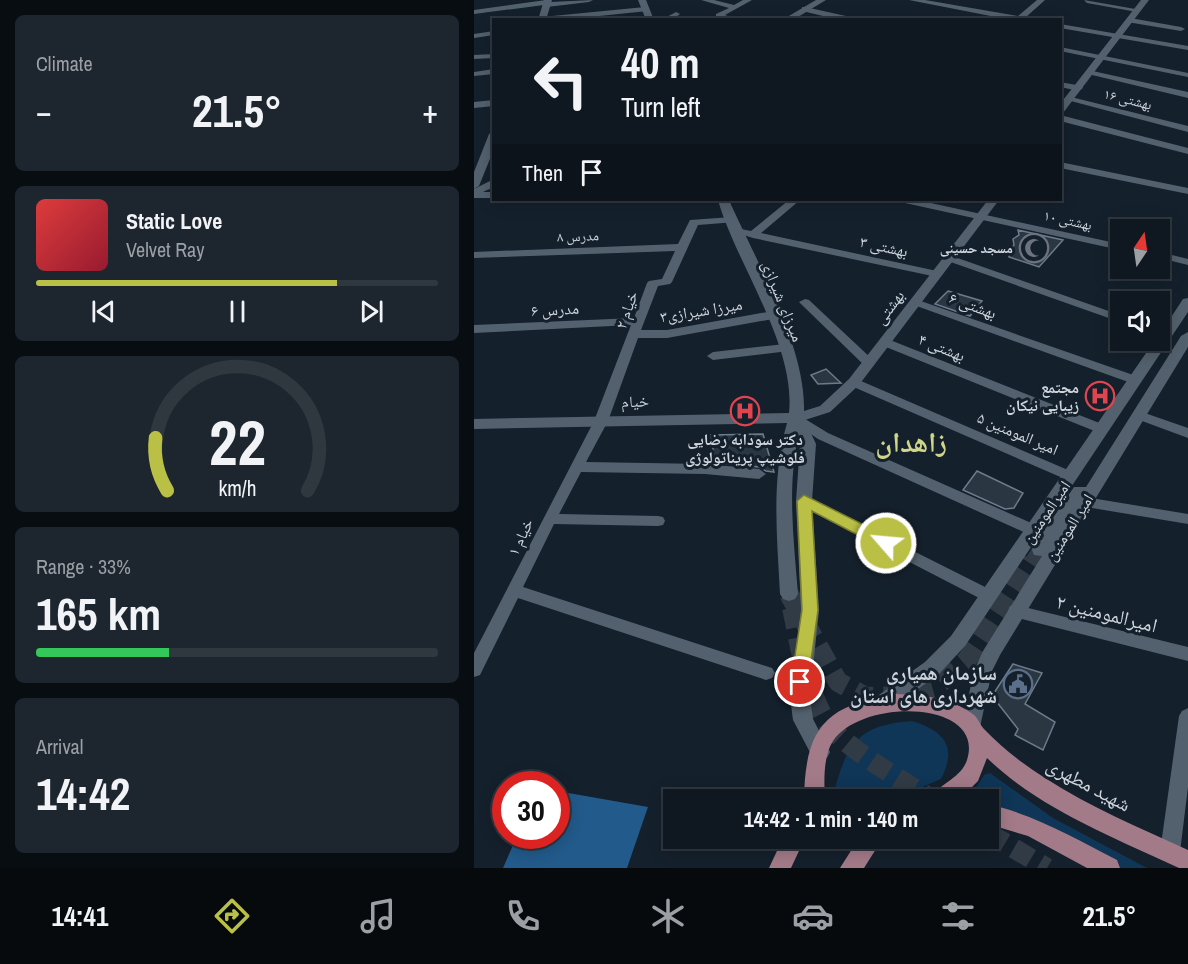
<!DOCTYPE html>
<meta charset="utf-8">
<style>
:root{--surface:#0f1821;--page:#1d252e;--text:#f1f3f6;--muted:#9ba0a5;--line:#2f373f;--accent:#bac045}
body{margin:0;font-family:"Archivo Narrow","Noto Naskh Arabic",sans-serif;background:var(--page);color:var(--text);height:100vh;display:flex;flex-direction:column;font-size:22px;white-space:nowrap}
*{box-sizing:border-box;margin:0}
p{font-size:20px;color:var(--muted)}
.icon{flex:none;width:33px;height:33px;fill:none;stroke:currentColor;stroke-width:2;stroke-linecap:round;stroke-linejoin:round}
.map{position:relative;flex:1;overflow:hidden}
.drawer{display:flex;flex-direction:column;gap:15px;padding:15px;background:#080d12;width:474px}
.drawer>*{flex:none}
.top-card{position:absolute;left:18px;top:18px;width:570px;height:183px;border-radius:0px;box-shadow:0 3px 15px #0003,0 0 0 2px var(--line);background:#0f1821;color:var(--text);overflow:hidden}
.needle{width:39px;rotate:13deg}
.fabs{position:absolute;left:636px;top:219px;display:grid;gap:12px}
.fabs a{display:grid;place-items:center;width:60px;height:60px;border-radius:0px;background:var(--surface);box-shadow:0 3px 15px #0003,0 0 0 2px var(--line);font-size:30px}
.speed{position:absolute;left:18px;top:771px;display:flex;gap:12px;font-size:30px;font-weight:700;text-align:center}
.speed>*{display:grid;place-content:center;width:78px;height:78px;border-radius:50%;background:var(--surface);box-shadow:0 3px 15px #0003,0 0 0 2px var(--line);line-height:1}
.speed .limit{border:9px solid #d22;background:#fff;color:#111}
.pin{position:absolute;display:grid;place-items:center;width:51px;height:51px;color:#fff;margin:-26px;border:3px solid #fff;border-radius:50%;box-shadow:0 2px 6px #0007}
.me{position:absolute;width:66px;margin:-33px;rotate:297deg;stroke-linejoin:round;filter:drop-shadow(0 0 4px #0008)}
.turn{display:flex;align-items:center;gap:21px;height:126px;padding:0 30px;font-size:27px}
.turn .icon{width:78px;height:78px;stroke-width:2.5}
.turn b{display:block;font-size:42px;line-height:51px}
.then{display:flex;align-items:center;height:57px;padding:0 30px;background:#0003;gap:12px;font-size:22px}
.big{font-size:45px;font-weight:800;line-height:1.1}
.drawer .tile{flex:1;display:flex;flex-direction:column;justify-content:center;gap:9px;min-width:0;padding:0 21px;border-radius:9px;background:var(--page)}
.drawer .dial{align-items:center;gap:0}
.dial svg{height:156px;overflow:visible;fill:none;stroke:var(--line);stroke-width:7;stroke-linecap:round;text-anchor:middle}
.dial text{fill:var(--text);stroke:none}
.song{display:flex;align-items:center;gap:18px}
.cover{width:72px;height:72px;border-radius:9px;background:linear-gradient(135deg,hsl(0 70% 55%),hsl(350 70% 35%))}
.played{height:6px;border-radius:3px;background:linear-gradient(90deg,var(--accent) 75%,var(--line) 75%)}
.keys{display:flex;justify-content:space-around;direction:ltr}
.heat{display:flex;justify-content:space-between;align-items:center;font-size:33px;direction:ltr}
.charge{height:9px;border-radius:4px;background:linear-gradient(90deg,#34c759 33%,var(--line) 0)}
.trip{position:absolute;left:189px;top:789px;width:336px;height:60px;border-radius:0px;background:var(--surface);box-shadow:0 3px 15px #0003,0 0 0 2px var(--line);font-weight:800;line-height:60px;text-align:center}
.tabs{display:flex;height:96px;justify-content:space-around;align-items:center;background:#060a0d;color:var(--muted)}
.tabs .icon{width:42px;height:42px}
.tabs .active{color:var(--accent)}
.tabs b{font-size:27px;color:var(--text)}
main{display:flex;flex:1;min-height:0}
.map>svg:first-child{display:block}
.green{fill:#0f3557}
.forest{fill:#225a8b}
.building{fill:#2a3743;stroke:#6d7b8a;stroke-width:1.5}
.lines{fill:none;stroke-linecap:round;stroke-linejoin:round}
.secondary-tunnel-far1{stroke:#303b46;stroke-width:15;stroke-dasharray:15 8;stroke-linecap:butt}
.secondary-tunnel{stroke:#303b46;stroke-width:20;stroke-dasharray:20 10;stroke-linecap:butt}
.minor{fill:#53616e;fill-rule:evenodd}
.tertiary{fill:#53616e;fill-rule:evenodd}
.secondary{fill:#53616e;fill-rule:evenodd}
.primary{fill:#a37a88;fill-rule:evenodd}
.route{fill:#bac045;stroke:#797d2d;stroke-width:1.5}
.labels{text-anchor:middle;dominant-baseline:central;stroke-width:6;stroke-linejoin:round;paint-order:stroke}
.far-street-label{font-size:14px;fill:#cdd4dc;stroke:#14202c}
.far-poi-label{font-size:14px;font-weight:bold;fill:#cdd4dc;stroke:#14202c;text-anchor:end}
.street-label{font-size:16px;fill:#cdd4dc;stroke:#14202c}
.poi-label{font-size:16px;font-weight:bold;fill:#cdd4dc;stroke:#14202c;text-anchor:end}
.near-street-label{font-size:20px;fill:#cdd4dc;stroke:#14202c}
.near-poi-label{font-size:20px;font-weight:bold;fill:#cdd4dc;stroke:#14202c;text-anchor:end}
.town-label{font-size:28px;font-weight:bold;fill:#d0d688;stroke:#14202c}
</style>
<main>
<section class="drawer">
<div class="tile"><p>Climate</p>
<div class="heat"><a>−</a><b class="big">21.5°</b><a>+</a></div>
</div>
<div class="tile">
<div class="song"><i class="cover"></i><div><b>Static Love</b><p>Velvet Ray</p></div></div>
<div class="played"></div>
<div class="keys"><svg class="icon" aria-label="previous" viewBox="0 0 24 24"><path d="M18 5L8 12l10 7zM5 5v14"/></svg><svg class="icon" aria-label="pause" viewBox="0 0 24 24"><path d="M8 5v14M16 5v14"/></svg><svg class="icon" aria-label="next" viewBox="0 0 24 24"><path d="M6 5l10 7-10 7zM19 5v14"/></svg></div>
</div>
<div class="tile dial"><svg viewBox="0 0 100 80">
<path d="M14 69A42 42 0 1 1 86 69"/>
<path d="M14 69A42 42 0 0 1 8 42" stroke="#bac045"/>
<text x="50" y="56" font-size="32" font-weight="700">22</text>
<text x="50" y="72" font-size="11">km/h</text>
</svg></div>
<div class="tile"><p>Range · 33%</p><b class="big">165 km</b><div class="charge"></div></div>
<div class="tile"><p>Arrival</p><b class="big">14:42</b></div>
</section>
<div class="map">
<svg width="714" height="868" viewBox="0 0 714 868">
<rect width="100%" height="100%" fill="#14202c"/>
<!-- green -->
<path class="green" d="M438 721C470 731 484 746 467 779L420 799H358C372 748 379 725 438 721Z
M516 773 579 818 673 868H647L616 852 515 809 514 800H494L510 775Z"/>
<!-- forest -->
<path class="forest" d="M83 791 174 807 153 868H29L43 836H82Z"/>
<!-- building -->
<path class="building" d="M544 230 589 240 565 267 535 257V250L540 245 539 239 545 235Z
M474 291 508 301 496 316 461 304Z
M352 369 367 383 344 384 337 375Z
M289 434 300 472 292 471 285 467 241 463 237 435Z
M503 471 549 493 540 508 531 509 489 490Z
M539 664 568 673 551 704 581 722 569 750 541 735 544 729 518 696Z"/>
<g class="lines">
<!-- secondary-tunnel-far1 -->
<path class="secondary-tunnel-far1" d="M558 562 566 550"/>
<!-- secondary-tunnel -->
<path class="secondary-tunnel" d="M315 594 364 682 392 697 428 696 461 687 493 660 559 561
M318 608C326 645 331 684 350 718 366 746 430 781 459 800
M514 833 573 868"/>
<!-- minor -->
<path class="minor" d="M72 0 76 2 119 0 115 2 73 7 70 5 0 14V10Z
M227 0H240L260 5 269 0H278L251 15 264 20 242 18V14L255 8Z
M435 0H451L544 16 563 0H571L551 18 555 20H537Z
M610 0 667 10 663 12 613 3Z
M171 7 175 9 174 11 86 20 64 19 68 17Z
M331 7 381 18V20H366L328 11V7Z
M202 12 206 14C200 19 194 20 187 20Z
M656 18 707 27 711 29 707 31 653 22V18Z
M586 24 714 46V50L586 28Z
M20 31V35L0 38V34Z
M586 47 714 73V77L586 51Z
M20 54V58L0 59V55Z
M20 69V74L0 76V72Z
M614 70 714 92V98L614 74Z
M586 82 608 86 609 88 605 91 586 87Z
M593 96 714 126V132L593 100Z
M20 100V106L0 108V102Z
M586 115 714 148V154L586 121Z
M586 162 714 188V194L586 168Z
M0 192H20V198H0Z
M315 200H326L287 233 463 271 469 274 463 277 279 238 257 231 262 228 277 231Z
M426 200H443L646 244V250L431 203Z
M258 217 263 220 262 222 224 225 198 282 196 284 184 286 167 330H193L299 311 305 315 299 319 193 338H164L134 421 112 462 231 464 285 469 292 474 285 479 231 474 107 472 85 514 184 516 189 517 191 521 189 525 184 526 80 524 49 587 298 668 301 673 298 678 292 680 44 598 6 675 0 677V653L120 421 157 325 0 333V325L160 318 173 283 175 281 188 279 201 251 0 258V252L204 244 216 220Z
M686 252 714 259V265L686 258Z
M475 255 646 315V322L471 260V256Z
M331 299 335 300 399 360 401 363 399 366H391L327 304 325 302Z
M441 299 665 377 667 380 661 384 657 383 437 304 435 302Z
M411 338 633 426 635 429 633 432H623L407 345 405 342 407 339Z
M311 344 317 348 315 351 239 360 233 356 239 352Z
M380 378 601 473 603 476 596 481 591 479 375 385 374 382Z
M665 411 714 428V438L660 418 658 415 660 412Z
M323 414 354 433 564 526 566 530 564 534H554L344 439 318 421 316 418Z
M330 496 521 592 523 596 521 600 515 602 509 600 325 505 323 501 325 497Z
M611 497 714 514V524L606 506 604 502 606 498Z
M542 605 714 647V661L536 616 534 611 536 606Z
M714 708V787L706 852 703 859 696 862 689 859 686 852 705 716 708 711Z"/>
<!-- tertiary -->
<path class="tertiary" d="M70 0H78L72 20H64Z
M20 131V149L5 186 0 189V172L15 134Z"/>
<!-- secondary -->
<path class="secondary" d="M164 0H172L180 20H172Z
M342 0H352L319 20H308Z
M667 0H675L589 113 586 114V104Z
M20 179V187L0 196V189Z
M244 200H255C281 259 332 346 330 411L346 406 375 379 514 200H525L385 385 356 412 331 420 342 444 338 501 345 610 336 697 339 719 356 752 353 758 346 761 339 758 319 720 316 697 327 610 322 501 326 444 324 438C313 489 320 542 324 594L321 599 315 601 309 599 306 594C303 536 297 479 313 423L0 429V419L315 413C322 344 262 264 244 200Z
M714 298V312L491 646 465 674 416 709 409 711 402 709 399 703 402 697 451 662 477 636 681 340H686V334L709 299Z
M714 332V347L526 655 518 671 505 732 498 735 491 732 488 726 500 671 509 651 568 556 560 555 558 550 560 545 600 487H612L707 336Z"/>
<!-- primary -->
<path class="primary" d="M422 694C449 695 477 697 500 715 504 718 506 725 510 729 528 748 549 764 571 778 616 807 666 828 714 850V868H705C639 837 566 809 513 758L504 781 485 800H456C463 784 487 779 493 760 512 699 387 698 359 741 349 756 350 782 351 800H330C331 728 351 705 422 694Z
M514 804C561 815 601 838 643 860L646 868H613L554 836 514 824Z
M309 838H331L317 868H295Z
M385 838H409L390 868H366Z"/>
</g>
<!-- route -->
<path class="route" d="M330 495 418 539 420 543 418 547H407L338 511 344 610 334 682 332 687 326 689 320 687 317 682 328 610 323 501Z"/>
<!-- icons -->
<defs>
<g id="mosque-ring" transform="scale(1.5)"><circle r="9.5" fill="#14202c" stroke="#6b7280" stroke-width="1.5"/><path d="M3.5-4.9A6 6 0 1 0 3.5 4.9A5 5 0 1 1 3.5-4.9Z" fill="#6b7280"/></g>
<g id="hospital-ring" transform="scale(1.5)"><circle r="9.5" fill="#14202c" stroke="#e0444e" stroke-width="1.5"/><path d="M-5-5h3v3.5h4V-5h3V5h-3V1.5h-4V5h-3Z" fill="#e0444e"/></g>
<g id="civic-ring" transform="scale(1.5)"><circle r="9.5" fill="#14202c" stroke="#5c6f8a" stroke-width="1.5"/><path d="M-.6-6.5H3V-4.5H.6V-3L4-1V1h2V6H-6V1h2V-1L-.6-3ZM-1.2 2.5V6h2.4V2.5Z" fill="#5c6f8a"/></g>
</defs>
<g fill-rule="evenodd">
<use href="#mosque-ring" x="560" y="248"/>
<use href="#hospital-ring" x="626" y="396"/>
<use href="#hospital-ring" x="271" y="411"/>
<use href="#civic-ring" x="544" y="684"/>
</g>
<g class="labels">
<!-- far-street labels -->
<g class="far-street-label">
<text transform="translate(654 99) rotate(14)">بهشتی ۱۶</text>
<text transform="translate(594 220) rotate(12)">بهشتی ۱۰</text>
<text transform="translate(104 236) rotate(-2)">مدرس ۸</text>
</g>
<!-- far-poi labels -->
<g class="far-poi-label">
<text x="539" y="248">مسجد حسینی</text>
</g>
<!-- street labels -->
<g class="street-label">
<text transform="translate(410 246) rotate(12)">بهشتی ۳</text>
<text transform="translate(309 301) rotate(68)">میرزای شیرازی</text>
<text transform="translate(499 305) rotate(20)">بهشتی ۶</text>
<text transform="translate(415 307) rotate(-53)">بهشتی</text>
<text transform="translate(81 309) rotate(-3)">مدرس ۶</text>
<text transform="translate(152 310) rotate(-71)">خیام ۲</text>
<text transform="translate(227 310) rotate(-9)">میرزا شیرازی۳</text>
<text transform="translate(468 347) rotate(22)">بهشتی ۴</text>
<text transform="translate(161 401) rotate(-2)">خیام</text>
<text transform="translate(544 433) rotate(23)">امیر المومنین ۵</text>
<text transform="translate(572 512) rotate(-56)">امیرالمومنین</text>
<text transform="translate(595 527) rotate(-58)">امیر المومنین</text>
<text transform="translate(46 537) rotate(-65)">خیام ۱</text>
</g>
<!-- poi labels -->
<g class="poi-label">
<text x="605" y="387">مجتمع<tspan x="605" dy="18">زیبایی نیکان</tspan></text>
<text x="271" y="439" text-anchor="middle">دکتر سودابه رضایی<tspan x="271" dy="18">فلوشیپ پریناتولوژی</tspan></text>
</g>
<!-- near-street labels -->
<g class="near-street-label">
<text transform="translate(633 613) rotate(14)">امیرالمومنین ۲</text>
<text transform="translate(615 784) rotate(28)">شهید مطهری</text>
</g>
<!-- near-poi labels -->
<g class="near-poi-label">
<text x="523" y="672">سازمان همیاری<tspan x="523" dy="23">شهرداری های استان</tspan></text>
</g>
<!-- town labels -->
<g class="town-label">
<text x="437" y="442">زاهدان</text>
</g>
</g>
</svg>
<div class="fabs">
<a><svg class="needle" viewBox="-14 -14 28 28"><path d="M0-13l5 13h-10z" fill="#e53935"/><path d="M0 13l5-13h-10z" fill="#9ba0a5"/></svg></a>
<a><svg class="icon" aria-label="sound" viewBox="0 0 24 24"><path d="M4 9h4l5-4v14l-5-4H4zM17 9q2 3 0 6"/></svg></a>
</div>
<div class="speed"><div class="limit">30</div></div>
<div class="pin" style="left:326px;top:682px;background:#d93025"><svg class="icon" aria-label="arrive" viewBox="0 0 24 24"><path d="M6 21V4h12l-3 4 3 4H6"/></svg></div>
<svg class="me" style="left:412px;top:543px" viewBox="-20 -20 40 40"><circle r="17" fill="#bac045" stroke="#fff" stroke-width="3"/><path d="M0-11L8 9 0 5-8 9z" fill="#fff"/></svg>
<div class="trip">14:42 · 1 min · 140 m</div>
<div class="top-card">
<div class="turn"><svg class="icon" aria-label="left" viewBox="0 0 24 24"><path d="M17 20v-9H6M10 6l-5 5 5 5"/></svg><div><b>40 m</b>Turn left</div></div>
<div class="then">Then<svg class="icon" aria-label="arrive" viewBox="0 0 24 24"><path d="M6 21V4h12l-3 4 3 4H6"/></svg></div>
</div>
</div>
</main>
<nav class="tabs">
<b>14:41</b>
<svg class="icon active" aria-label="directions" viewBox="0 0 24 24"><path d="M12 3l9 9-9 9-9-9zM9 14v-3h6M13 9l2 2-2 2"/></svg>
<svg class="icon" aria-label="music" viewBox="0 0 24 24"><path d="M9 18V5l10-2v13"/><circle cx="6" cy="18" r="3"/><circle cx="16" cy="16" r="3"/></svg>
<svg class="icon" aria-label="phone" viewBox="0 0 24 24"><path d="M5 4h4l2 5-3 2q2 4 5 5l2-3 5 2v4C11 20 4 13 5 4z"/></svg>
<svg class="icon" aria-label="climate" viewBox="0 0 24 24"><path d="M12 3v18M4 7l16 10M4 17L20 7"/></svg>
<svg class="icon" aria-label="car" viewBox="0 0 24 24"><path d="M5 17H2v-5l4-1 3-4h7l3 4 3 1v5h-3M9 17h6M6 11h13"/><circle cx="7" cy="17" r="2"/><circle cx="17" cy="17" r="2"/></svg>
<svg class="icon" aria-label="filters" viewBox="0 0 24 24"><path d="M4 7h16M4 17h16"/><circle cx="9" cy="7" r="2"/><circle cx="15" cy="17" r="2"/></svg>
<b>21.5°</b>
</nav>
